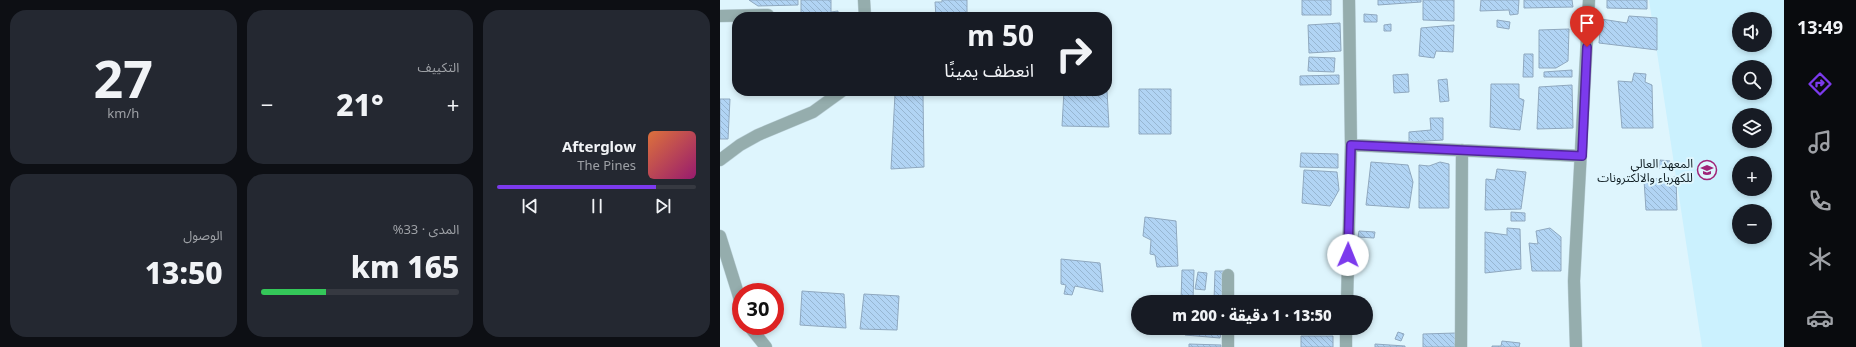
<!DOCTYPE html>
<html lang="ar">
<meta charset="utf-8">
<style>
:root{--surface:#171b24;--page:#242831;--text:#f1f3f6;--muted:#9ea1a6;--line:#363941;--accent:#7c3aed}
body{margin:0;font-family:"Noto Sans","Noto Sans Arabic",sans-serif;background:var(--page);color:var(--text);direction:rtl;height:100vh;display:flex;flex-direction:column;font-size:15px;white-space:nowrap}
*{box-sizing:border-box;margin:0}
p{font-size:13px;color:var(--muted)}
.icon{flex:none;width:22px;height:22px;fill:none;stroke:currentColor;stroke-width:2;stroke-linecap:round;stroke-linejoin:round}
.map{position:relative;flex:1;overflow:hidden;direction:ltr}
.details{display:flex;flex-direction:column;gap:10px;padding:10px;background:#0d0f14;width:720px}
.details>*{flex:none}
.hud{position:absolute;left:12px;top:12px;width:380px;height:84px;border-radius:16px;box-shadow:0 2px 6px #0003;direction:rtl;background:#171b24;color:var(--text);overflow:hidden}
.tools{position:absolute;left:1012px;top:12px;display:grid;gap:8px}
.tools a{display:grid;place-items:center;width:40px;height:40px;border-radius:50%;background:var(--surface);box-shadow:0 2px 6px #0003;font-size:20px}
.speed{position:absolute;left:12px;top:283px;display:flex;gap:8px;font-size:20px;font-weight:700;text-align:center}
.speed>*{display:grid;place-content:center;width:52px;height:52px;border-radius:50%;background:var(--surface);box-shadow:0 2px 6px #0003;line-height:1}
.speed .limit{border:6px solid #d22;background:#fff;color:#111}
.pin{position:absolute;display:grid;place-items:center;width:34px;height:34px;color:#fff;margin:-41px -17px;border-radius:50% 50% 50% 0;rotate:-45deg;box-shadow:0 0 4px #0007}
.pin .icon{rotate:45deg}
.me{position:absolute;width:44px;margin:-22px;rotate:1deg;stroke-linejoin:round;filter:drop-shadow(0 0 3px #0008)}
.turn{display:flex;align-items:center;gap:14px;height:84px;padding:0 12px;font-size:18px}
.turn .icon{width:52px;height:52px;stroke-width:2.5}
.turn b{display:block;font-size:28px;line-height:34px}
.big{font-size:30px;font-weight:800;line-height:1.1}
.details .card{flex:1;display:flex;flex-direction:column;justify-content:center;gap:6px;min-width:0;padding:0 14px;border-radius:16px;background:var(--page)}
.details .dial{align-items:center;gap:0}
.dial b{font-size:52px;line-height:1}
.song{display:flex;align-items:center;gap:12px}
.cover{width:48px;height:48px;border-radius:6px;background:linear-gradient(135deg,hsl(20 70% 55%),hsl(320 70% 35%))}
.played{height:4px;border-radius:2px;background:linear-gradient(90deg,var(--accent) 80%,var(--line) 80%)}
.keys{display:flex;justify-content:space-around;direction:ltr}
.heat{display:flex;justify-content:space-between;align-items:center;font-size:22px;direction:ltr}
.charge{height:6px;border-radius:3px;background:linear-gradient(90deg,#34c759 33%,var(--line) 0)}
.details .tiles{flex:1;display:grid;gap:10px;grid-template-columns:repeat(3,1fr)}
.card:first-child{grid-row:span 2}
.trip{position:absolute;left:411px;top:295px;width:242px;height:40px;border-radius:20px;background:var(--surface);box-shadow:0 2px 6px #0003;font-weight:800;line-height:40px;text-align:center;direction:rtl}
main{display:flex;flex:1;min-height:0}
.dock{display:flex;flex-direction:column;width:72px;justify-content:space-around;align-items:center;background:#090b0e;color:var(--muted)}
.dock .icon{width:28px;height:28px}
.dock .on{color:var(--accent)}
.dock b{font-size:18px;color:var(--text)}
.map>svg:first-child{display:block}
.built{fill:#cbf1fe;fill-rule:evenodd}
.building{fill:url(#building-back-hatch);stroke:#8fa8bf}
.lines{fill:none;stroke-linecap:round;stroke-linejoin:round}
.street-casing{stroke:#bdd2da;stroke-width:13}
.street{stroke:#95adad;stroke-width:12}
.route-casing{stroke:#51269a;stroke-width:10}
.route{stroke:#7c3aed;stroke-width:7}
.labels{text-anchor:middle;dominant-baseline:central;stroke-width:4;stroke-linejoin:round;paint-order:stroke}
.poi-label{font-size:12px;fill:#0f1d22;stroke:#def5fd;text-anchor:end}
</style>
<main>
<nav class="dock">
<b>13:49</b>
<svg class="icon on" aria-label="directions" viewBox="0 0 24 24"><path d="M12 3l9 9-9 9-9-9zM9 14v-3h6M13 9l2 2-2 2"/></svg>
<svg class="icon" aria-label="music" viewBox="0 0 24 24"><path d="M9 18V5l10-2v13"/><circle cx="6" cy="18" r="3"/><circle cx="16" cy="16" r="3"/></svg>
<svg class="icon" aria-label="phone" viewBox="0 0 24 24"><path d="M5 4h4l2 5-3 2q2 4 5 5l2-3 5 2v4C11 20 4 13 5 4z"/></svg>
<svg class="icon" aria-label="climate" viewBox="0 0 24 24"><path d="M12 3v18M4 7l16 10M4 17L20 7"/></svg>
<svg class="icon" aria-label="car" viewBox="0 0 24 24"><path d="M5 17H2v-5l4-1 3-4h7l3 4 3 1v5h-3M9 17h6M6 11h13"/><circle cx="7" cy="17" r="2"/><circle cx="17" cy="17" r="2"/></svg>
</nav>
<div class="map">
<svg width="1064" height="347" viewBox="0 0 1064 347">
<defs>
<pattern id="building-back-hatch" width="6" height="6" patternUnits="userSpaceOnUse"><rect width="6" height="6" fill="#b1d4f4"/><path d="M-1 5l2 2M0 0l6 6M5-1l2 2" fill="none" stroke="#97b6d1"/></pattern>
</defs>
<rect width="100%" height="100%" fill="#def5fd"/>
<!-- built -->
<path class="built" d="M929 0H1064V347H982ZM1019 19H1045V45H1019ZM1019 67H1045V93H1019ZM1019 115H1045V141H1019ZM1019 163H1045V189H1019ZM1019 211H1045V237H1019Z"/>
<!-- building -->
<path class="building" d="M29 0H78V5L38 6Z
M81 0H111V12L118 11V16L130 17H81Z
M222 0H247V17H216L215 2H222Z
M582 0H611V15H582Z
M658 0H701V2L658 5Z
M703 0H734V21L703 20Z
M761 0H799L798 14 790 15 789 10 760 11Z
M804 0H852L853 7 804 8Z
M887 0H927V9L887 8Z
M644 14 657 15V22H644Z
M909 16 937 18V50L879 43 881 19 907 23Z
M777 20 790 22 789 29 777 27Z
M620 23 621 51 589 53 588 25Z
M671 24V31H664V25Z
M734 25 733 52 716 51 714 58 699 56 701 28Z
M849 29 848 61 836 68H819V30Z
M804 54H813V77H803Z
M589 57 615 58 614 72 588 71Z
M852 70V77H824V72Z
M914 73 926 74 925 82 932 85 933 128H902L898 81 912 82Z
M688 74 689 92 674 93 673 75Z
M619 75V84L580 85V76Z
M727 79 729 101 720 102 718 80Z
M771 84H799V98L804 100 800 130 770 127Z
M852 85 853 128 817 129 819 87Z
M419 89H451V134H419Z
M344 91H387L389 127 342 126Z
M175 94H203L204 167 171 169Z
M0 99H10L8 139H0Z
M710 118H723V140L689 142V132L711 130Z
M581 153 618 154V168L580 167Z
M940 160 950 161 949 169 939 168Z
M651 162 688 165 693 182 689 208 646 205Z
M720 162 729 164V208H699V165L709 166Z
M777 169 806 172 801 209 765 210 766 179 775 180Z
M584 170 617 172 619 190 610 206 582 203Z
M956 177 957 210H926L924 180Z
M791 212 805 213V221H791Z
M425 217 456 221 458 266 437 267 435 255 430 254 431 240 423 236Z
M787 228 800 229 801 269 765 273V232L787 235Z
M830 228 841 237V271H812L809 243 818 244 816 231Z
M639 231 655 232 654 238 638 237Z
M341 259 380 263 383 292 355 286 352 295 344 294 346 285 341 284Z
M462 270H474L473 300H461Z
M495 271H505L504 301H494Z
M478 272 487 273 485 290 475 289Z
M82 291 124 294 126 328 80 325Z
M144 294 179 296 177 330 140 329Z
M466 328H497L502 329 500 338 465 335Z
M678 332 684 334 681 341 675 339Z
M736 333 735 347H703V334Z
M581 336H613V347H581Z
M782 341 800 343 799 347H772V346H781Z
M469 344 501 345V347H469Z
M655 344 685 346V347H655Z"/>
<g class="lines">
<!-- street casing -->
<g class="street-casing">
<path id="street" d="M144 0 145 17
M0 16 48 15
M631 145 861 156
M0 160 20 145 38 135 93 112 122 91
M0 236 21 303
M508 302V275
M627 302 631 145 629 0
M29 326 46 347
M508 347V328
M626 347V328
M741 347 742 150
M856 347 854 281 869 0"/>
</g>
<!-- street -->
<use href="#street" class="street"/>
</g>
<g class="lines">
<!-- route casing -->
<g class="route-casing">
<path id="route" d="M628 255 631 145 862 156 867 47"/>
</g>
<!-- route -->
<use href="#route" class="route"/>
</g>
<!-- icons -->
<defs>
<g id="university-ring" transform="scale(1)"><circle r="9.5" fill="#def5fd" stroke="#a02377" stroke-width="1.5"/><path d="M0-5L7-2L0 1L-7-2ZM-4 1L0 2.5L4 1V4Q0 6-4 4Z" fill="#a02377"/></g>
</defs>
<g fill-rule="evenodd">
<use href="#university-ring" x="987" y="170"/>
</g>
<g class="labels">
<!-- poi labels -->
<g class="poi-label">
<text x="973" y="163">المعهد العالي<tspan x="973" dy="14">للكهرباء والالكترونات</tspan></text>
</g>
</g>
</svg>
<div class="tools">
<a><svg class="icon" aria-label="sound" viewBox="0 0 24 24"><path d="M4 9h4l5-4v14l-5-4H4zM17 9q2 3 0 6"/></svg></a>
<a><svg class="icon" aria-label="search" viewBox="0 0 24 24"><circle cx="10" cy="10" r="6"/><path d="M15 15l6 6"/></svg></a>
<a><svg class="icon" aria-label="layers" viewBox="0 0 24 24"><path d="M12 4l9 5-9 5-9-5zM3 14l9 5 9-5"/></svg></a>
<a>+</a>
<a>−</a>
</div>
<div class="speed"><div class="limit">30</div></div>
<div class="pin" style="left:867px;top:47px;background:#d93025"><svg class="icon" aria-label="arrive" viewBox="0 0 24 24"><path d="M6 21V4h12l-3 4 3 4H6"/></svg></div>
<svg class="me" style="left:628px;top:255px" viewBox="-20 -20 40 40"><circle r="19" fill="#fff"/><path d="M0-13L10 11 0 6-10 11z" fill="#7c3aed"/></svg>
<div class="trip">13:50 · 1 دقيقة · 200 m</div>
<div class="hud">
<div class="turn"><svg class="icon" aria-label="right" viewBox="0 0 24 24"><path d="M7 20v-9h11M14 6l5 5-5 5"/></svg><div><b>50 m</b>انعطف يمينًا</div></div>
</div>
</div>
<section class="details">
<div class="tiles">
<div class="card">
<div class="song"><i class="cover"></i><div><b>Afterglow</b><p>The Pines</p></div></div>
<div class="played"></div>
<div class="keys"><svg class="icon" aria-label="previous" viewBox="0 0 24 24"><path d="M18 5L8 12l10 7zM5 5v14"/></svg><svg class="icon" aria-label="pause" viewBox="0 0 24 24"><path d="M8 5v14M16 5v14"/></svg><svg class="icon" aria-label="next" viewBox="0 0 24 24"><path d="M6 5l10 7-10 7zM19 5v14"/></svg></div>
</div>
<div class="card"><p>التكييف</p>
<div class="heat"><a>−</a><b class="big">21°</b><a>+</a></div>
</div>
<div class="card dial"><b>27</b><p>km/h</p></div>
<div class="card"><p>المدى · 33%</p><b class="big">165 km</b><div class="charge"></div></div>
<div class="card"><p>الوصول</p><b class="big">13:50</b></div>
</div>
</section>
</main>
